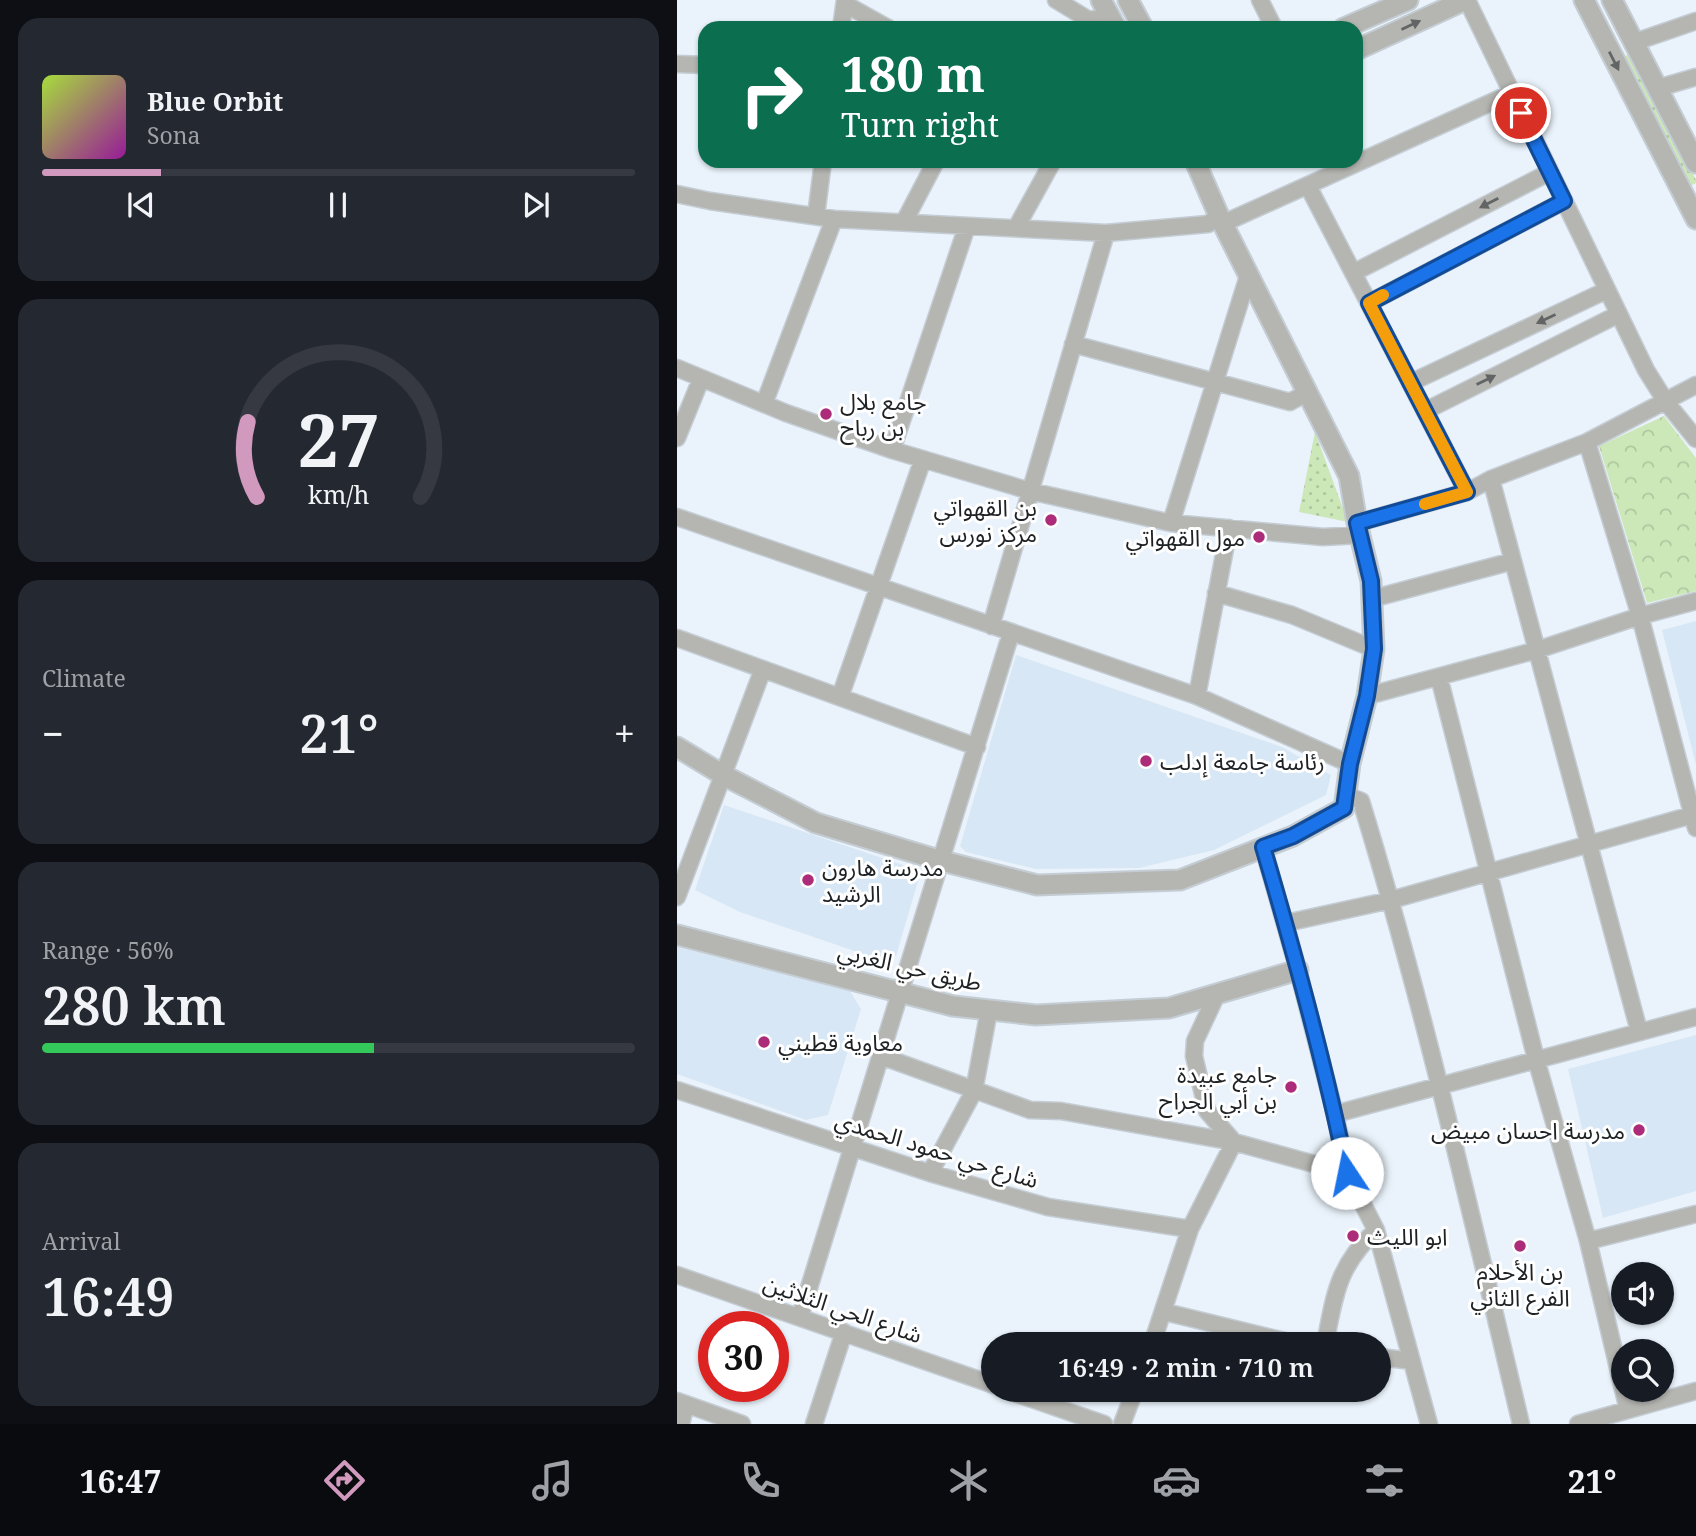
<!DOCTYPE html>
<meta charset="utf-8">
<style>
:root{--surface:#171b24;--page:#242831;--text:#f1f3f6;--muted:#9ea1a6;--line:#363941;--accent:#d299be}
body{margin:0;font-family:"Noto Serif","Noto Sans Arabic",serif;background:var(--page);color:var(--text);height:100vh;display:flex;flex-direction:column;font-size:26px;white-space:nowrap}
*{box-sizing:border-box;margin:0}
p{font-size:23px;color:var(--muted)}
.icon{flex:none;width:38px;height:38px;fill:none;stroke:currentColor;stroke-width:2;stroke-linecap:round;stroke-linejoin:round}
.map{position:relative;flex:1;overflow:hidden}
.details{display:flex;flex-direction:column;gap:18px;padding:18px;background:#0d0f14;width:677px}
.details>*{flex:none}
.guide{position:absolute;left:21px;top:21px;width:665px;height:147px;border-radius:21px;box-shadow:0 2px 5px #0004;background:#0b6e4f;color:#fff;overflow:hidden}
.fabs{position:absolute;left:934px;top:1262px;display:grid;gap:14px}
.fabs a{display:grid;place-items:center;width:63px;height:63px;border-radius:50%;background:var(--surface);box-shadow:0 2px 5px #0004;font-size:35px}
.speed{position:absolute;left:21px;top:1311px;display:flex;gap:14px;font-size:35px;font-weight:700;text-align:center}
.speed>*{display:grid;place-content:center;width:91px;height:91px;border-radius:50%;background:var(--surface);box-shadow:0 2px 5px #0004;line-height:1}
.speed .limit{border:10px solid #d22;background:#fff;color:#111}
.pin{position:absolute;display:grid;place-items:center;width:60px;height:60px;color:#fff;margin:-30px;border:4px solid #fff;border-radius:50%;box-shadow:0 2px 7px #0007}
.me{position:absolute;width:77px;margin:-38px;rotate:349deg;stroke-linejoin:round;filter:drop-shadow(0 0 5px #0008)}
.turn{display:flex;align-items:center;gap:24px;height:147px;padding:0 28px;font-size:32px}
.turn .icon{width:91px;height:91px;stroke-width:2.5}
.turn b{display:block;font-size:49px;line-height:60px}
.big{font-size:52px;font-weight:600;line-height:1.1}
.details .widget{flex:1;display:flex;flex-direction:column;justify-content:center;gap:10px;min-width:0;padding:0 24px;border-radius:21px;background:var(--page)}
.details .dial{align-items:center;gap:0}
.dial svg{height:182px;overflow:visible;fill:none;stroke:var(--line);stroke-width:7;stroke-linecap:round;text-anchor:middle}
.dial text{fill:var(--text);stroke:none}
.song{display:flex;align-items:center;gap:21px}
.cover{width:84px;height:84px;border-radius:10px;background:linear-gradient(135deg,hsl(80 70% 55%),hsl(300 70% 35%))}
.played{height:7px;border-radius:4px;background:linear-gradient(90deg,var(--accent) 20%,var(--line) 20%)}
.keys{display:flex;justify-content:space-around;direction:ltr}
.heat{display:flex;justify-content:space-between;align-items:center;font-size:38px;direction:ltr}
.charge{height:10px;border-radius:5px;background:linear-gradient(90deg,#34c759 56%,var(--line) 0)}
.trip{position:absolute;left:304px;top:1332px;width:410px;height:70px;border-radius:35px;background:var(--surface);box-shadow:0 2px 5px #0004;font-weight:600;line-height:70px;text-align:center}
.dock{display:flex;height:112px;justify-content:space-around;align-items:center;background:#090b0e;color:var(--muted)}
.dock .icon{width:49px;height:49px}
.dock .selected{color:var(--accent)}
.dock b{font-size:32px;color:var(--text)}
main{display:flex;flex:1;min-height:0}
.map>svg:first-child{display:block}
.built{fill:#d8e7f5}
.grass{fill:url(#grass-dots)}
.forest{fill:url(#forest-crowns)}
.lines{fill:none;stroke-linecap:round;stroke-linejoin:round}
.minor-casing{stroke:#c5cdd4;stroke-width:19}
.tertiary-casing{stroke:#c5cdd4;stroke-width:23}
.minor{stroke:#b5b6b2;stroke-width:16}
.tertiary{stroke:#b5b6b2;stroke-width:19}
.oneway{fill:#626564}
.route-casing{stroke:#114b97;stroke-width:18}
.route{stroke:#1a73e8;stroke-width:12}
.slow{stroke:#f59e0b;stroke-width:12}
.poi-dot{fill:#ad2c79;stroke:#fff;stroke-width:2.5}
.labels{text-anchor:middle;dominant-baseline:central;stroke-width:6;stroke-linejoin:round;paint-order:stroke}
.poi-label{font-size:23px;fill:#1e2224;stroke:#fff;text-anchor:start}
.street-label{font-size:23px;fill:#1e2224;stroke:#fff}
</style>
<main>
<section class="details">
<div class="widget">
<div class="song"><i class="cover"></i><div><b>Blue Orbit</b><p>Sona</p></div></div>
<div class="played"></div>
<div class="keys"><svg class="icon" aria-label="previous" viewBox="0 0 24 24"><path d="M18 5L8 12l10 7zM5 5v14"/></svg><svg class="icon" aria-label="pause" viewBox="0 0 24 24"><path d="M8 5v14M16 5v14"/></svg><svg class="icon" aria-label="next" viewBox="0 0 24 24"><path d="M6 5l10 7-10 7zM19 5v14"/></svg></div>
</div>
<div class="widget dial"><svg viewBox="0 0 100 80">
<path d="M14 69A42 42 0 1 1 86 69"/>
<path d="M14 69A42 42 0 0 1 10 36" stroke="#d299be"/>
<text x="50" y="56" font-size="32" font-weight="700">27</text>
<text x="50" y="72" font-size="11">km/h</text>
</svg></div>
<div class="widget"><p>Climate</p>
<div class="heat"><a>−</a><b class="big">21°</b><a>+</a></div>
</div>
<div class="widget"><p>Range · 56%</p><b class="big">280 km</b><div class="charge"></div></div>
<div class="widget"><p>Arrival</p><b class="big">16:49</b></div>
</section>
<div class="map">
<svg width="1019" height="1424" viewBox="0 0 1019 1424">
<defs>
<pattern id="grass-dots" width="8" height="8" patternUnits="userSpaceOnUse" patternTransform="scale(1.75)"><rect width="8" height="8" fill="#cce8b9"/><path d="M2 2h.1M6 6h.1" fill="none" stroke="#afc79f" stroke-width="1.8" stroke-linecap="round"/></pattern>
<pattern id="forest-crowns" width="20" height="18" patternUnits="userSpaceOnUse" patternTransform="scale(1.75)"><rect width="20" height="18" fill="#cce8b9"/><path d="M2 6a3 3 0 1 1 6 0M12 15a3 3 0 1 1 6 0" fill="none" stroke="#afc79f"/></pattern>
</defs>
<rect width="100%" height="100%" fill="#eaf3fb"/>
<!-- built -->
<path class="built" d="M1019 621V765L985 630Z
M339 655 605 747 654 775 649 795 537 850 462 868 359 869 289 852 283 846Z
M47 805 244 871 219 956 207 961 63 912 18 890Z
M0 947 173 991 184 1009 151 1115 129 1120 0 1074Z
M1019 1035V1191L926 1218 891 1069Z"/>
<!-- grass -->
<path class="grass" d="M953 53 1019 180V183L1011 187 947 57Z
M638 432 671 522 622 512Z"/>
<!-- forest -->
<path class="forest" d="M987 416 1019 458V591L970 603 922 446Z"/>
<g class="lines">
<!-- minor casing -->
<g class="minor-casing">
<path id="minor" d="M379 0 412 20 433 16
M583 0 597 28
M790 0 969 370 989 402 1019 439
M168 4 211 28
M164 28 168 0
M958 42 1019 21
M0 64 28 65
M981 88 1019 77
M631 186 790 492
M0 194 33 201 157 219 429 233 531 224 542 216
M139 216 146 161
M227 222 259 161
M547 223 835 93
M339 228 376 161
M676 273 873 172
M692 303 887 201
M396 344 613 402 631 392
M0 368 109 413 215 450 353 491 494 523 646 537 683 535
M733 383 930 290
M87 404 157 219
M748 411 942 314
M0 438 24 379
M910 442 963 616 1019 828
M215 450 290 226
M814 479 962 1031
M0 517 520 696 673 764
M494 523 572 273
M680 523 790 492 814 479 910 442 1019 385
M539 593 615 615 697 649
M694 599 836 561
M314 626 429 233
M0 638 300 747
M762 677 859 1059 911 1241 951 1410
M520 696 552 528
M690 696 860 650 963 616 1019 601
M163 697 246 459
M669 795 684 801C747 1006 794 1215 844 1424
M586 847 621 970 658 1114 670 1173 699 1230 752 1424
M0 897 86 669
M609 923 714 900 1019 814
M204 1056 353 1110 384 1111 557 1142 670 1173
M0 1090 253 1173 371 1207 513 1229
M658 1114 1019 1017
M253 1173 297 1091 312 1010
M911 1241 1019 1214
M0 1275 317 1385
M488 1312 620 1344
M123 1317 334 633
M475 1344 513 1229 557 1142 530 1111 517 1056 518 1041 540 994
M648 1344C658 1294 660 1267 699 1230
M702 1357 735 1361
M329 1390 427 1424
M0 1401 65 1424
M4 1424 9 1404
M137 1424 167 1332
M445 1424 458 1390
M901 1424 1019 1391"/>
</g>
<!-- tertiary casing -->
<g class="tertiary-casing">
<path id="tertiary" d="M424 0 439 28
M451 0 466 28
M907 0 1019 219
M935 0 1019 163
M667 28 731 0
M679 50 788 0
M0 747 46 775 139 823 265 861 360 885 503 880 616 836 667 808 673 764 690 696 697 649 694 581 680 523 672 476 542 216 518 161
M0 935 276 1006 359 1015 492 1008 621 970"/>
</g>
<!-- minor -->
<use href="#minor" class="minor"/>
<!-- tertiary -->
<use href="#tertiary" class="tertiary"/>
</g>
<!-- one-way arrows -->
<defs><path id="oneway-solid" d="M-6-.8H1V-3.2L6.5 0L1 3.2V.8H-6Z" transform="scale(1.75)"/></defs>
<g class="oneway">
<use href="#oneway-solid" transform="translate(734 25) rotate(-25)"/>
<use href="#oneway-solid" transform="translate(937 61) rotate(63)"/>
<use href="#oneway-solid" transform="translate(812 203) rotate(153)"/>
<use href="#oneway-solid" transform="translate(869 319) rotate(155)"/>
<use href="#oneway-solid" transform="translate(809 380) rotate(-26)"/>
</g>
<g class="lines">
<!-- route casing -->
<g class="route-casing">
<path id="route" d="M670 1173C648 1063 618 955 586 847L616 836 667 808 673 764 690 696 697 649 694 581 680 523 790 492 692 303 887 201 844 113"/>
</g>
<!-- route -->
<use href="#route" class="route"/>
<!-- slow -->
<path class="slow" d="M706 295 692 303 790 492 748 504"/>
</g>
<!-- markers -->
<g class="poi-dot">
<circle cx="149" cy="414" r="7"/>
<circle cx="374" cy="520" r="7"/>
<circle cx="582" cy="537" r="7"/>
<circle cx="469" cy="761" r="7"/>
<circle cx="131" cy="880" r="7"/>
<circle cx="87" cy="1042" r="7"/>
<circle cx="614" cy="1087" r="7"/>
<circle cx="962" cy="1130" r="7"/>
<circle cx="676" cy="1236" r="7"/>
<circle cx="843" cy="1246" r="7"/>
</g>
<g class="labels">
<!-- poi labels -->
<g class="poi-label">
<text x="163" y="401">جامع بلال<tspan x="163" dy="26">بن رباح</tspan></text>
<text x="360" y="507" text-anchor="end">بن القهواتي<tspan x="360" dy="26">مركز نورس</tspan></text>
<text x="568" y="537" text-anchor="end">مول القهواتي</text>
<text x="483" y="761">رئاسة جامعة إدلب</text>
<text x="145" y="867">مدرسة هارون<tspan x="145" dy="26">الرشيد</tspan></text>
<text x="101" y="1042">معاوية قطيني</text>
<text x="600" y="1074" text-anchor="end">جامع عبيدة<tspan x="600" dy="26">بن أبي الجراح</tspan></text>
<text x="948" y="1130" text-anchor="end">مدرسة احسان مبيض</text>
<text x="690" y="1236">ابو الليث</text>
<text x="843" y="1271" text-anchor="middle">بن الأحلام<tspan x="843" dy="26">الفرع الثاني</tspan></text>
</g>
<!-- street labels -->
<g class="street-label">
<text transform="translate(233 966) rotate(13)">طريق حي الغربي</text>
<text transform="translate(260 1149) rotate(17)">شارع حي حمود الحمدي</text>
<text transform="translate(166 1308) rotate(19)">شارع الحي الثلاثين</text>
</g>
</g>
</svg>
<div class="fabs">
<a><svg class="icon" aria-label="sound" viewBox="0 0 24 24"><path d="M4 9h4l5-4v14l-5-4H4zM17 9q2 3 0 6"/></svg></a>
<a><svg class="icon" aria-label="search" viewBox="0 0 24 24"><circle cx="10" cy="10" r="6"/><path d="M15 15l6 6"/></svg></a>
</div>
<div class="speed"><div class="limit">30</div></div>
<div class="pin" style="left:844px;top:113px;background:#d93025"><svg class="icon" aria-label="arrive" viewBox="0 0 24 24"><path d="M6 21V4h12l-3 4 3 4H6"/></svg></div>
<svg class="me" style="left:670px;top:1173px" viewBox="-20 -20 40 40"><circle r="19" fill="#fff"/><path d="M0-13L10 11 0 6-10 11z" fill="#1a73e8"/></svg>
<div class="trip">16:49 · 2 min · 710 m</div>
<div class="guide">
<div class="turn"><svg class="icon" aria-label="right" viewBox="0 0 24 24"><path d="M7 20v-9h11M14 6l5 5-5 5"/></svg><div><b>180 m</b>Turn right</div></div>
</div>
</div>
</main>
<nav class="dock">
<b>16:47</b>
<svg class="icon selected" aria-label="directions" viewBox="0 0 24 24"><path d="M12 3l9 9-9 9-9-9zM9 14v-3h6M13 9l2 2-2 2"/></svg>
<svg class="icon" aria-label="music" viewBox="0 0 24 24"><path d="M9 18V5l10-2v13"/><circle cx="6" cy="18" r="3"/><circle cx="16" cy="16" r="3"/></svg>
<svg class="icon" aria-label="phone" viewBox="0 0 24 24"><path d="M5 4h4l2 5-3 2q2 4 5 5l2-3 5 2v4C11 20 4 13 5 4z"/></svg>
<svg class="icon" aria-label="climate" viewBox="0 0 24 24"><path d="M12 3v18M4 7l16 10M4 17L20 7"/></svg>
<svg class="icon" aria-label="car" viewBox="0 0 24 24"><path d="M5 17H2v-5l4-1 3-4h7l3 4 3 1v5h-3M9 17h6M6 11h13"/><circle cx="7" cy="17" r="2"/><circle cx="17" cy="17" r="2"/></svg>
<svg class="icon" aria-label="filters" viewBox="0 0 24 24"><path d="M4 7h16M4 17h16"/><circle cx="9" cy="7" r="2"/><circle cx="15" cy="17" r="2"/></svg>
<b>21°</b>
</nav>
